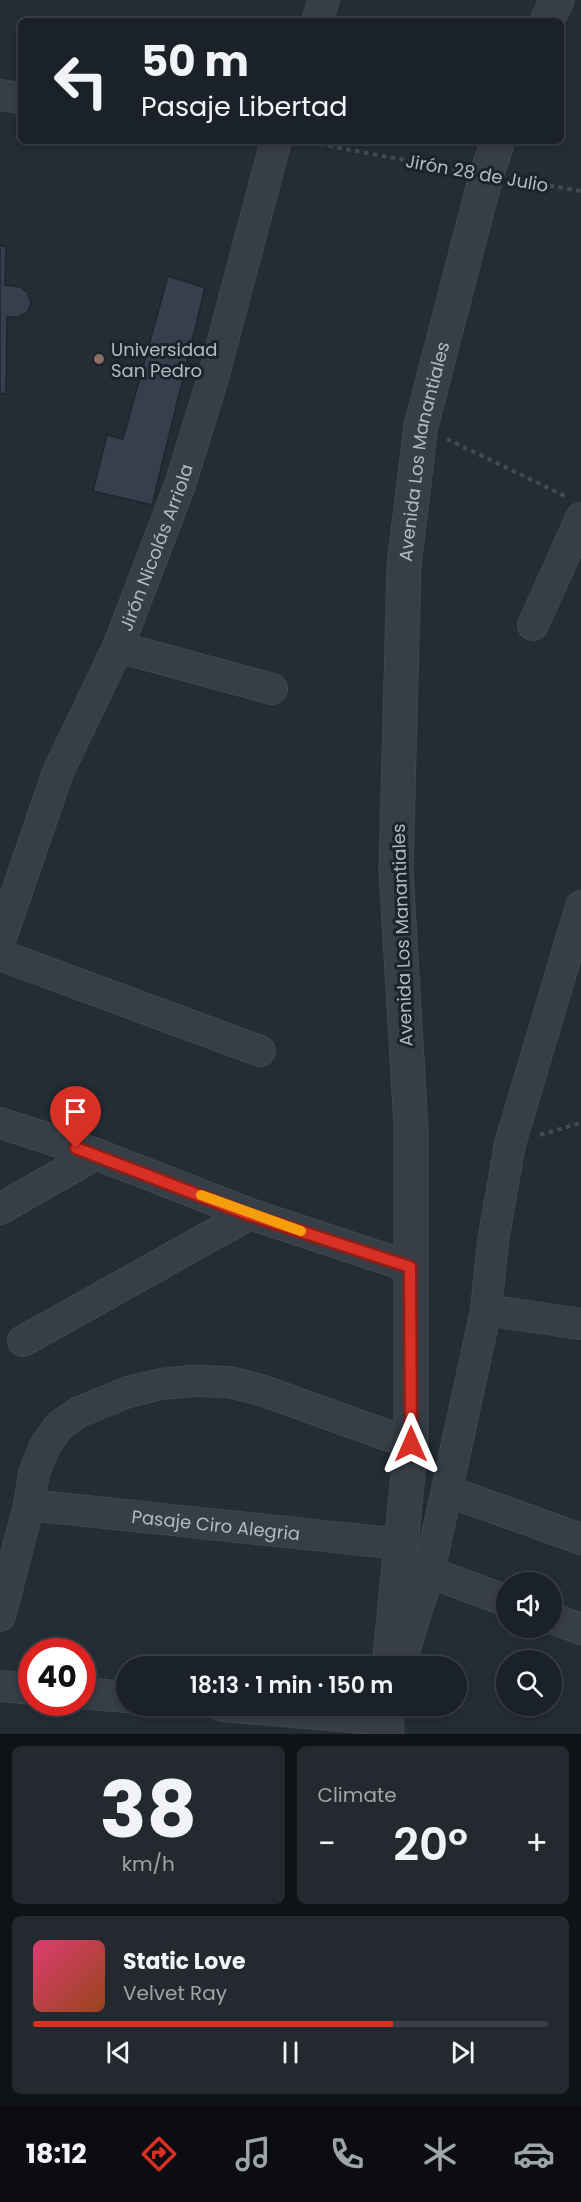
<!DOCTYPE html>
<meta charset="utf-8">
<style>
:root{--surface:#1b2128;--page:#242930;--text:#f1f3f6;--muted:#a0a3a8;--line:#393e45;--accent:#d93025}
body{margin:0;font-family:Poppins,sans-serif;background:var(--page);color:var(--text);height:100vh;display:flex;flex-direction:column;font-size:22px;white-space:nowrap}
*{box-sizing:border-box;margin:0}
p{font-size:20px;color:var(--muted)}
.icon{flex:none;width:33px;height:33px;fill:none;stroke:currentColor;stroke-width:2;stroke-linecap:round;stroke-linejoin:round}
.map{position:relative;height:1734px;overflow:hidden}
.side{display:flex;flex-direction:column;gap:12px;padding:12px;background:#0f1216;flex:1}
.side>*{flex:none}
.top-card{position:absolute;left:18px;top:18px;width:546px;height:126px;border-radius:9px;box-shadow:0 3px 9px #0003,0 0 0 2px var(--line);background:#1b2128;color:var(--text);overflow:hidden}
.fabs{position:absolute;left:496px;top:1572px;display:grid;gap:12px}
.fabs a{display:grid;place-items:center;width:66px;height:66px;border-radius:50%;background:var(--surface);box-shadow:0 3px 9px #0003,0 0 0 2px var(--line);font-size:30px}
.speed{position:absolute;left:18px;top:1638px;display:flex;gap:12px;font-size:30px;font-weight:700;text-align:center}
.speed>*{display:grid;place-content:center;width:78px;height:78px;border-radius:50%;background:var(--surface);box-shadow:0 3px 9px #0003,0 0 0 2px var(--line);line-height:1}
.speed .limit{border:9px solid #d22;background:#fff;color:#111}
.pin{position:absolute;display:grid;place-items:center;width:51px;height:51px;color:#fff;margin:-62px -26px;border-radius:50% 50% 50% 0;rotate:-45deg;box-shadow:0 0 6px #0007}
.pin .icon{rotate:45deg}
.me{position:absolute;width:66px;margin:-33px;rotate:0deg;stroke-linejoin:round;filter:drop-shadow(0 0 4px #0008)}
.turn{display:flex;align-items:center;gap:21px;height:126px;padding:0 24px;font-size:27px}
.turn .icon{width:78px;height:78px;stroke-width:2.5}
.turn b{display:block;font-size:42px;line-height:51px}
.big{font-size:45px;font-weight:600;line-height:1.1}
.side .card{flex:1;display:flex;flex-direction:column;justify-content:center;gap:9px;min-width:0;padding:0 21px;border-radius:9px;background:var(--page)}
.side .dial{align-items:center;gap:0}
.dial b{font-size:78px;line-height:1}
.song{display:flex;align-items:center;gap:18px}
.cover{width:72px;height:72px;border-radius:9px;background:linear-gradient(135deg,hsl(340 70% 55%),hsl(20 70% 35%))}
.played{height:6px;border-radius:3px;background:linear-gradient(90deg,var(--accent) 70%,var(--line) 70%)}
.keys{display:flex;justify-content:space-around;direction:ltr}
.heat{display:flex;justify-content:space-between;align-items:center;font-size:33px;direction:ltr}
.side .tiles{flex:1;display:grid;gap:12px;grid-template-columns:1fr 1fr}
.card:last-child{grid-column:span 2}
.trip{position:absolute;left:116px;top:1656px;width:351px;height:60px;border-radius:30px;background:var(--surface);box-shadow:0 3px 9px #0003,0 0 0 2px var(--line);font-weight:600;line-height:60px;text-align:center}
.tabs{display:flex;height:96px;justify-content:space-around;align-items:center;background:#0b0d10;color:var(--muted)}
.tabs .icon{width:42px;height:42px}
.tabs .selected{color:var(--accent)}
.tabs b{font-size:27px;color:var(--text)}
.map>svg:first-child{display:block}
.building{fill:#36404c;stroke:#1e252d;stroke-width:1.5}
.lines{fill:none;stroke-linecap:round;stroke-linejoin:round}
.minor-casing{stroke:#40474f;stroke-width:32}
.tertiary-casing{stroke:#40474f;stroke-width:35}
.path{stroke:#3e4e4f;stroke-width:4;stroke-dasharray:4.5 4.5;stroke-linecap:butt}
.minor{stroke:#373e46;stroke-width:30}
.tertiary{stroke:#373e46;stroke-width:33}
.route-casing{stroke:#8d1f18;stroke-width:15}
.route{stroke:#d93025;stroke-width:10}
.slow{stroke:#f59e0b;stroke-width:10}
.education-dot{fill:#8d6e63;stroke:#1c232b;stroke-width:2}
.labels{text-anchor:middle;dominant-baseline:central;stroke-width:6;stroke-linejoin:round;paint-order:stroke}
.street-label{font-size:18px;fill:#b2b9c2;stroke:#1c232b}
.poi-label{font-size:18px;fill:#b2b9c2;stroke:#1c232b;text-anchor:start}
</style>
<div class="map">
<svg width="581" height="1734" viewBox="0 0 581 1734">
<rect width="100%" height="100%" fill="#242c35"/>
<!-- building -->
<path class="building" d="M0 245 6 247 5 285 20 287 28 293 31 303 28 311 19 317H7L6 393 0 394Z
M168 276 205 288 152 505 93 491 107 435 123 439Z"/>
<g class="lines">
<!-- minor casing -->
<g class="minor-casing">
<g id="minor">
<path d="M317 21 324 0"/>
<path d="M0 95 21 98"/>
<path d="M533 625 581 518"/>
<path d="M118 647 272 689"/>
<path id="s1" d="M0 941 58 772 118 647 180 485 213 378 276 141"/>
<path d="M0 955 260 1051"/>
<path d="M0 1123 96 1154 250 1214 410 1267"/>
<path d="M0 1209 96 1154"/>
<path d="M486 1310 581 1324"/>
<path d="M23 1341 250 1214"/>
<path d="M447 1491 581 1539"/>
<path id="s2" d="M29 1505 401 1544"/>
<path d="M429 1572 507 1601"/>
<path d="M0 1616 29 1505 34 1473 45 1446 59 1426 79 1412 128 1392 161 1384 192 1381 230 1382 264 1391 411 1444"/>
<path d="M552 1618 581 1629"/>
<path d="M397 1666 401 1661 429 1572 486 1310 493 1241 510 1144 581 906"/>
<path d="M0 1686 32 1689"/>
<path d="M82 1693 126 1697"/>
<path d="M222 1706 385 1720"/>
</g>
</g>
<!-- tertiary casing -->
<g class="tertiary-casing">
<g id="tertiary">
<path d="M547 21 557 0"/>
<path id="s3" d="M389 1666 411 1444V1127L396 871 404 565 421 426 486 176 498 141"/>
<path d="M386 1706 387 1734"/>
</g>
</g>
<!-- path -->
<path class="path" d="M302 141 459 170
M514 180 581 191
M447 439 567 497
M540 1135 581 1123"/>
<!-- minor -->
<use href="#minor" class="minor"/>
<!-- tertiary -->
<use href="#tertiary" class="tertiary"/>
</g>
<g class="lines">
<!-- route casing -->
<g class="route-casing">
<path id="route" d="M76 1148 250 1215 410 1267 411 1444"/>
</g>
<!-- route -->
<use href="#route" class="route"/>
<!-- slow -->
<path class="slow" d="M201 1195 301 1231"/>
</g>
<!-- markers -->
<circle class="education-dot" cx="99" cy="359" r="6"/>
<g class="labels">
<!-- street labels -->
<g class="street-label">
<text transform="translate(477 173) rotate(10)">Jirón 28 de Julio</text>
<text stroke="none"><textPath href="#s3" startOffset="1218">Avenida Los Manantiales</textPath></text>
<text stroke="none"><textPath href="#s1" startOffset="424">Jirón Nicolás Arriola</textPath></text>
<text transform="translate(402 935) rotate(-92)">Avenida Los Manantiales</text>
<text stroke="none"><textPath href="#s2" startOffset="188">Pasaje Ciro Alegria</textPath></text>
</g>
<!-- poi labels -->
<g class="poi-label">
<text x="111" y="349">Universidad<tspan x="111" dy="21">San Pedro</tspan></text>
</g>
</g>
</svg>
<div class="fabs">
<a><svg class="icon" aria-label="sound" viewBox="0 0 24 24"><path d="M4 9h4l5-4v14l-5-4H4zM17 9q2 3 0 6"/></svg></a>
<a><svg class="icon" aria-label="search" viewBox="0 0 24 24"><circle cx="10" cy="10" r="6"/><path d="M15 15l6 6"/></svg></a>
</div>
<div class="speed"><div class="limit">40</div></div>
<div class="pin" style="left:76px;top:1148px;background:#d93025"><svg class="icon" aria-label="arrive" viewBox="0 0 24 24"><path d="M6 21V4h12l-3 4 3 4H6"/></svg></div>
<svg class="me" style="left:411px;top:1444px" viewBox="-20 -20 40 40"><path d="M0-17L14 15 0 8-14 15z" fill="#d93025" stroke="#fff" stroke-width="4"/></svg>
<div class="trip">18:13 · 1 min · 150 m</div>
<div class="top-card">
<div class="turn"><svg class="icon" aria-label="left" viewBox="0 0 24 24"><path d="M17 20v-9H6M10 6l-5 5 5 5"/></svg><div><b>50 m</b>Pasaje Libertad</div></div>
</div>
</div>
<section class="side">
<div class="tiles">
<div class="card dial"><b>38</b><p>km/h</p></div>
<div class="card"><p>Climate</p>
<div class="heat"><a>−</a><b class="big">20°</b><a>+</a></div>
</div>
<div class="card">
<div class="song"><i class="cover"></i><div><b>Static Love</b><p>Velvet Ray</p></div></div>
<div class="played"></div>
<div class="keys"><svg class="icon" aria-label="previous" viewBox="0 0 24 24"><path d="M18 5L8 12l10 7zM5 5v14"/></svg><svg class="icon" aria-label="pause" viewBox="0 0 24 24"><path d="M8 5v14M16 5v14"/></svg><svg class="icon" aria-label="next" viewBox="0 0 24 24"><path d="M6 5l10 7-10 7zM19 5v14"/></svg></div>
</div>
</div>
</section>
<nav class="tabs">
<b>18:12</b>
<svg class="icon selected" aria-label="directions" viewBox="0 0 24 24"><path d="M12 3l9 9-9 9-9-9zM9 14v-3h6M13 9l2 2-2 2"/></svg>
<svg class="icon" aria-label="music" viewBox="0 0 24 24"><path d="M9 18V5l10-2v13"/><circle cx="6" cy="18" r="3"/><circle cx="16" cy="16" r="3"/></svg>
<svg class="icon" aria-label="phone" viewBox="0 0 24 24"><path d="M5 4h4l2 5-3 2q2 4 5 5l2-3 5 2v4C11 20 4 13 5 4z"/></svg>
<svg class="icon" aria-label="climate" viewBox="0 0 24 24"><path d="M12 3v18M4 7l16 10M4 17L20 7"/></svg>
<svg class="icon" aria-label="car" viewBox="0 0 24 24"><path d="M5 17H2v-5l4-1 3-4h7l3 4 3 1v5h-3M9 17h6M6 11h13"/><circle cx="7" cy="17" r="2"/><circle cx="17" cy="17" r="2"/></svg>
</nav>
